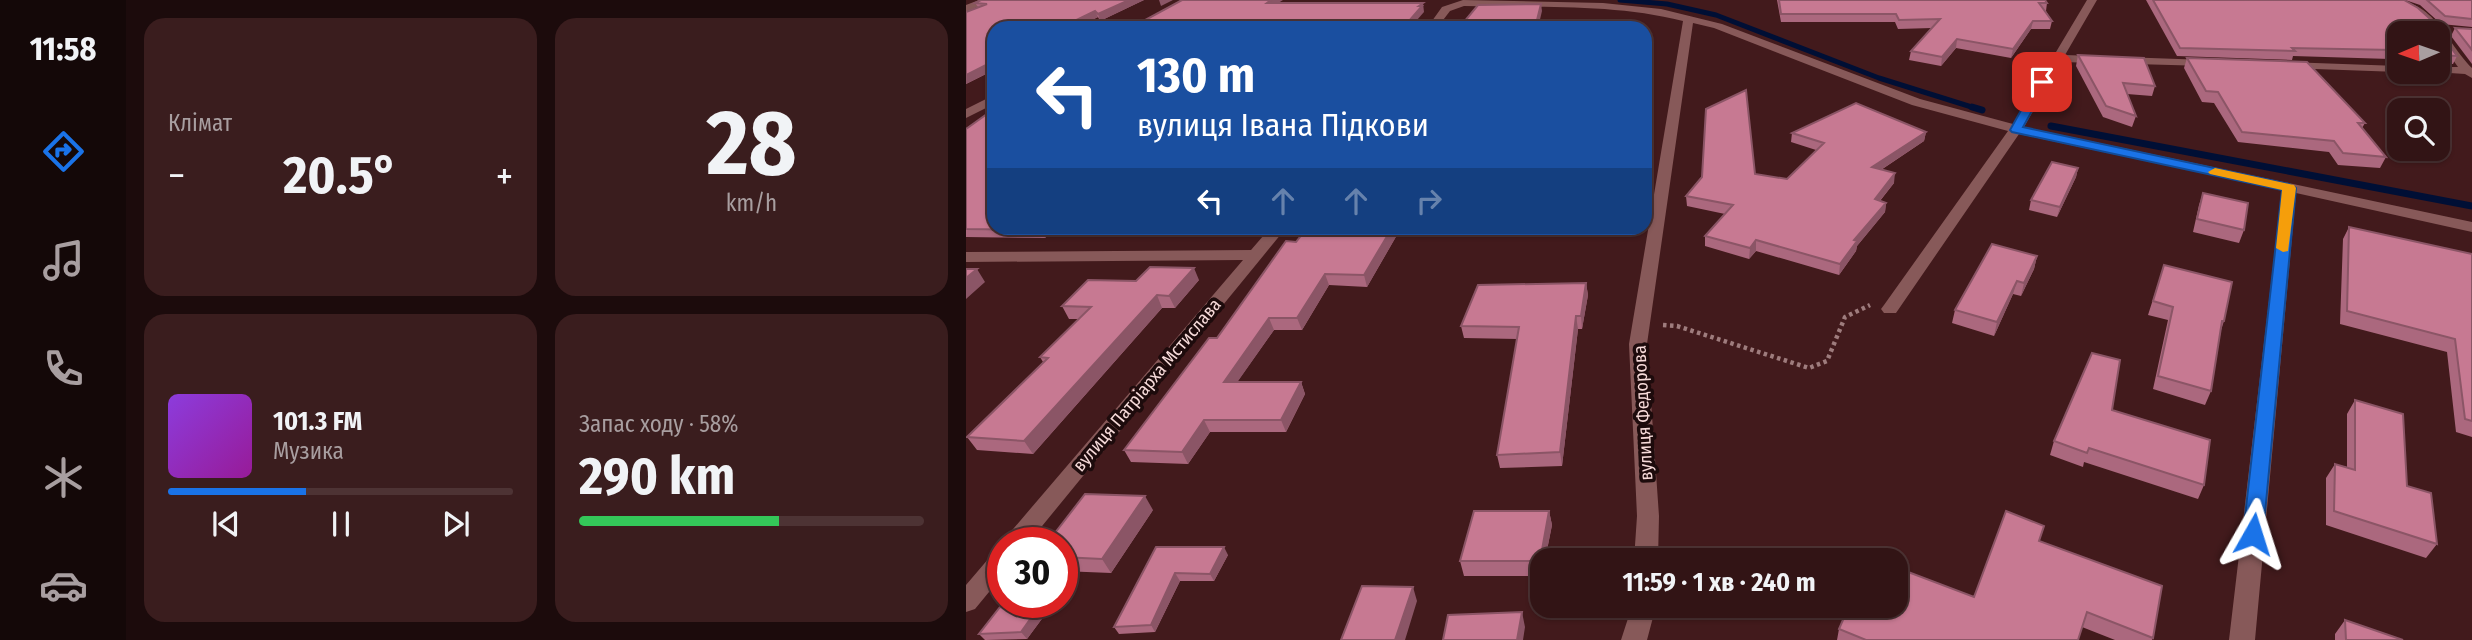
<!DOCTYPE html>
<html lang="uk">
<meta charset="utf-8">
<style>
:root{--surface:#321415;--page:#3a1d1e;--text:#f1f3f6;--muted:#a89ea0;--line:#4d3334;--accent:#1a73e8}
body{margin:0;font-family:"Fira Sans Condensed",sans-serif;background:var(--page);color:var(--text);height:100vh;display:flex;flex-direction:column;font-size:26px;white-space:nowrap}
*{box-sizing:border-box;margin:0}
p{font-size:23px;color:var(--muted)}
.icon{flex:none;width:38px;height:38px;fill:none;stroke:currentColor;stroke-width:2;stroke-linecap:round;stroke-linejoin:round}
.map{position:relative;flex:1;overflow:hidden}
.side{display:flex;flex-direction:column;gap:18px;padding:18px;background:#1c0b0c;width:840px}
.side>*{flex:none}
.banner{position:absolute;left:21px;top:21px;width:665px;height:214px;border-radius:21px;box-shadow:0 2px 5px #0004,0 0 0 2px var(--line);background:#1a4fa0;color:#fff;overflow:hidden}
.needle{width:46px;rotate:268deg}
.buttons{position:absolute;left:1421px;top:21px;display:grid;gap:14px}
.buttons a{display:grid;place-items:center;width:63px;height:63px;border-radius:14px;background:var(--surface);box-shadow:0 2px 5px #0004,0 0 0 2px var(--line);font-size:35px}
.speed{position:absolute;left:21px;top:527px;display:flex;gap:14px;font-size:35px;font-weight:700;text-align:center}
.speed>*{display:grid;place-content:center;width:91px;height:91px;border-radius:50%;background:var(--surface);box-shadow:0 2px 5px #0004,0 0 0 2px var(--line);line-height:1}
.speed .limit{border:10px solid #d22;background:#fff;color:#111}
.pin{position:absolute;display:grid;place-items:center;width:60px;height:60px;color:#fff;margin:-30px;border-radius:14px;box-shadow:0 4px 10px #0006}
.me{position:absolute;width:77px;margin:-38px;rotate:6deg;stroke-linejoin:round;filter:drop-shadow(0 0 5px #0008)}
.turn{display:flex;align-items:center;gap:24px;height:147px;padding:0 35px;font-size:32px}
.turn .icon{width:91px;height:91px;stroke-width:2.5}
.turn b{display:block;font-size:49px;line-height:60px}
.lanes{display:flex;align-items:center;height:66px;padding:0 35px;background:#0003;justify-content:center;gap:35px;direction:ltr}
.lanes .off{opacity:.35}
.big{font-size:52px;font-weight:700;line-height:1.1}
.side .card{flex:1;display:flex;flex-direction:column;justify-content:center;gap:10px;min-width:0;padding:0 24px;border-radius:21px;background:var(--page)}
.side .dial{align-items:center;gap:0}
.dial b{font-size:91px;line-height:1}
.song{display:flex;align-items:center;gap:21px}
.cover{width:84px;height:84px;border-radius:10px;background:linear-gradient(135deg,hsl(270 70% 55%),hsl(300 70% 35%))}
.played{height:7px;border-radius:4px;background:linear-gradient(90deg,var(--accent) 40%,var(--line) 40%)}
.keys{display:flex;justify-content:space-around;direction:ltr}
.heat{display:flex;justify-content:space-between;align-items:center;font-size:38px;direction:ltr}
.charge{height:10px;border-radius:5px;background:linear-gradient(90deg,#34c759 58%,var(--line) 0)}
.side .tiles{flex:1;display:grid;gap:18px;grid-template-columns:repeat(2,1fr)}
.trip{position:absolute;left:564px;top:548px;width:378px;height:70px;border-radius:21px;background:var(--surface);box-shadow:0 2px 5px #0004,0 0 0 2px var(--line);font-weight:700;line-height:70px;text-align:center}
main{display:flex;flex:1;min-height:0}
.tabs{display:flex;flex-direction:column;width:126px;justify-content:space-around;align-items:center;background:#140808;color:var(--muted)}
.tabs .icon{width:49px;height:49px}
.tabs .current{color:var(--accent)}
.tabs b{font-size:32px;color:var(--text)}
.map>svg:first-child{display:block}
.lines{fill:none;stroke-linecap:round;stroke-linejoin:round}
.stream-far1{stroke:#000f35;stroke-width:5}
.stream{stroke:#000f35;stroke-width:7}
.path{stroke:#9e7c7d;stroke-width:4.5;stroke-dasharray:3.5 3.5;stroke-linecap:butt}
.minor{fill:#875959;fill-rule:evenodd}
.wall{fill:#ab687e}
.shaded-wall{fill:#8b5566}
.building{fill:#c77992;stroke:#8b5566;stroke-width:2}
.route{fill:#1a73e8;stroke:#114b97;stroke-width:2}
.slow{fill:#f59e0b}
.labels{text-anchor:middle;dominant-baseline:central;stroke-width:7;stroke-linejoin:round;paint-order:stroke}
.street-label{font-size:18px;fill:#f7dbda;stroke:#1d0b0c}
</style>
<main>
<nav class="tabs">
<b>11:58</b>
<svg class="icon current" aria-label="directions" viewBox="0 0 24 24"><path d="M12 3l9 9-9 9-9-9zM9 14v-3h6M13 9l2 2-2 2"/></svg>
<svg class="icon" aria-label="music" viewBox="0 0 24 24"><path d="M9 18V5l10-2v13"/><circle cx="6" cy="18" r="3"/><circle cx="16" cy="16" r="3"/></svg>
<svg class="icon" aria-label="phone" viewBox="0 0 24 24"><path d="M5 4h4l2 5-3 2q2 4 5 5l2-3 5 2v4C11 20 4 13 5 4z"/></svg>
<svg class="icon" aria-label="climate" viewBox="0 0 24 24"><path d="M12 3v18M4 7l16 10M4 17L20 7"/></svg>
<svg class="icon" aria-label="car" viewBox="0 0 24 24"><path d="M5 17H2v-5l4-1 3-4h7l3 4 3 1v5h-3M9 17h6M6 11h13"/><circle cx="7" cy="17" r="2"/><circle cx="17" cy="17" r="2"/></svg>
</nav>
<section class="side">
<div class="tiles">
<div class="card"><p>Клімат</p>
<div class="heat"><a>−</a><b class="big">20.5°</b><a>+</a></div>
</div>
<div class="card dial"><b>28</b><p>km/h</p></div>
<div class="card">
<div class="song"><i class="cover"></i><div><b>101.3 FM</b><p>Музика</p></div></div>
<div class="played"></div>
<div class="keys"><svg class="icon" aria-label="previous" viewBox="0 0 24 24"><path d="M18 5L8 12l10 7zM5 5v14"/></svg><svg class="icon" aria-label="pause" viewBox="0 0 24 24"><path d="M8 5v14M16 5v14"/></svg><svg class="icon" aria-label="next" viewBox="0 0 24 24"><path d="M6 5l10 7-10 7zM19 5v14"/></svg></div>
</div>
<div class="card"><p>Запас ходу · 58%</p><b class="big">290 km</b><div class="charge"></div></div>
</div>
</section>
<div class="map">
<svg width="1506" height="640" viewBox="0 0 1506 640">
<rect width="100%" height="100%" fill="#421a1c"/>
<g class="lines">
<!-- stream-far1 -->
<path class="stream-far1" d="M654 0 701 4 750 15 913 78 1012 109"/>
<!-- stream -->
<path class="stream" d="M1006 107 1016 110
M1085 126 1506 206"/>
<!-- path -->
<path class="path" d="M697 325 711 326 843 368 861 361 879 317 904 305"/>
<!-- minor -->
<path class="minor" d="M13 0H27L0 12V5Z
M497 0 637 3 695 9 756 24 954 99 1047 124 1121 0H1131L1099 55 1241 60 1247 63 1241 66 1095 62 1058 127 1506 222V232L1330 193 1289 640H1263L1316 190 1053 134 930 313H918L915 309 918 305 1042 131 946 105 748 28 727 23 681 344 693 516 692 560H668L671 516 663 344 717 21C647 3 571 8 498 6L484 11 471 28H461L476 7Z
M1424 0C1469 0 1479 41 1506 68V78L1499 74 1468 72H1472V67H1492L1472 39V33H1468L1450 14Z
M1321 62 1433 66V72H1436H1433L1321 68 1317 67 1315 65Z
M28 95V104L0 118V109Z
M304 228H320L63 542H39L42 535 277 260 0 262V252L285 250Z
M37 549V575L9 609 0 612V585L29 551Z
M666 606H690L681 640H655Z"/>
</g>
<!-- wall -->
<path class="wall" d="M15 0H178L134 21 132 17 110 28H28V70L0 84V12L12 7 9 3Z
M811 0H1079L1081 3 1080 11 1086 21 1084 29H1065L1045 58 990 48 975 66 943 60 945 51 966 28 932 29 929 22H815Z
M1180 0H1438L1474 32 1491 56 1487 64H1472V33H1433V63L1429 62 1424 59 1327 56 1326 60 1211 56Z
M1439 0H1506V27L1475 24 1454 5Z
M1489 28 1506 29V64L1485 36Z
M1112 55 1189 86 1186 96 1161 94 1170 116 1166 127 1137 117 1110 66Z
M1221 58 1399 123 1396 128 1420 157 1414 168 1372 165 1363 152 1272 142 1248 103 1236 102 1218 68Z
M0 129 28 228H91L79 238 0 237Z
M960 132 958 141 915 170 928 183 914 201 920 203 919 212 891 246 890 251 873 275 790 251 783 259 739 246V236L759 214 721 206 720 196 789 174 821 179 850 150 825 142 826 133Z
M1112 168 1110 177 1091 217 1063 210 1065 200Z
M1237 193 1278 230 1273 243 1227 232 1233 205Z
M1383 227 1506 254V437L1490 432 1481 352 1374 324 1377 239Z
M435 228 401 287 363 285 336 330H308L271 382H335L339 394 320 432H244L222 464 165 462 158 450 330 242Z
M1071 256 1068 269 1055 296 1047 294 1028 336 986 323 989 310Z
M1198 265 1258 321 1255 330 1245 391 1239 405 1187 389 1202 320 1182 315Z
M233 280 209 308H196L67 454 11 450 1 437 77 362 74 357 113 319H103L96 306 170 281Z
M620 283 622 295 616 329H612L596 466 534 468 531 455 551 339 498 338 495 326Z
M1389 400 1441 486 1471 544 1460 558 1360 525V478L1369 464 1381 467V414Z
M1146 410 1238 485 1232 499 1118 462 1117 467 1084 455 1088 441Z
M187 510 145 573 96 571V542Z
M583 511 586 525 579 560H576V576H498L494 561Z
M1073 541 1187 638 1186 640H1149L1116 627 1112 640H871L873 629 1008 597Z
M190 547 262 555 248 581H214L189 632 153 634 148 627Z
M72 608 78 616 61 639 19 640 13 634Z
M1379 620 1437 640H1369V634Z"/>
<!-- shaded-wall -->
<path class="shaded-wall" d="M163 0H178L134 21 132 14Z
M193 0H207L195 6Z
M305 0H317L303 9 301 3Z
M457 3 458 12 444 28H437Z
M575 4 576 11 572 28H569Z
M129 11 132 17 110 28H94Z
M1067 21 1065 29 1045 58 1047 49Z
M991 39 990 48 975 66 976 57Z
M28 61V70L0 84V75Z
M960 132 958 141 904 177 906 167Z
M1112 168 1110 177 1091 217 1094 207Z
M929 173 928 183 907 209 909 199Z
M920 203 919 212 891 246 890 251 873 275 874 264 888 240Z
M77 228H91L79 238 75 230Z
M426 228H435L401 287 398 275Z
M790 240V251L783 259 784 248Z
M1071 256 1068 269 1055 296 1058 283Z
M228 268 233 280 209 308 203 296Z
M11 269 19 282 0 299V278Z
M359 274 363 285 336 330 331 318Z
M1051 281 1047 294 1028 336 1031 322Z
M620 283 622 295 616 329 615 316Z
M191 295 196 308 67 454 58 441Z
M610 316 612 329 596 466 594 452Z
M303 318 308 330 263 394 258 382Z
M335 382 339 394 320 432 315 420Z
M238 420 244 432 222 464 216 452Z
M179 496 187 510 145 573 136 559Z
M583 511 586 525 579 560H576V570L574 561Z
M258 547 262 555 248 581 244 574Z
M209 573 214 581 189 632 185 625Z
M447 587 451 601 439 640H429Z
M72 608 78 616 61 639 55 632Z
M556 612 559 627 557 640H551Z"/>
<!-- building -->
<path class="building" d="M15 0H163L132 14 129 11 94 28H28V61L0 75V12L21 4 9 3Z
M216 0H305L301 3H457L453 6H456L437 28H155L161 24H172Z
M813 0H1079L1081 3H1073L1086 21H1067L1047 49 991 39 976 57 945 51 974 19 933 20 930 14H815Z
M1187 0H1438L1452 8 1473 27 1474 32 1491 56 1472 55V33H1433V54L1428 50 1326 48 1329 51 1214 48Z
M1461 0H1506V19L1479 16Z
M575 4 569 28H493L512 5Z
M1489 28 1506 29V50Z
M1112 55 1178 58 1189 86 1157 83 1170 116 1140 106Z
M1221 58 1341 62 1399 123H1392L1420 157 1377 153 1368 141 1276 132 1252 92 1240 91Z
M780 90 789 174 821 179 858 143 826 133 890 103 960 132 906 167 929 173 909 199 920 203 888 240 891 241 874 264 790 240 784 248 739 236 767 205 720 196 736 177 740 109Z
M28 109V228H77L75 230 0 229V129Z
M1086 162 1112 168 1094 207 1065 200Z
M1237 193 1282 203 1278 230 1231 219Z
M1383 227 1506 254V421L1499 419 1489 339 1381 311Z
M341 228H426L398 275 359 274 331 318H303L258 382H335L315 420H238L216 452 158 450 243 338H251L320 241 330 242Z
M1026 244 1071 256 1058 283 1051 281 1031 322 989 310Z
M1198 265 1266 282 1258 321H1256L1245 391 1192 376 1207 307 1187 301Z
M184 267 228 268 203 296 191 295 58 441 1 437 82 358 74 357 125 307 96 306 122 280 170 281Z
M0 269H11L0 278Z
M620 283 615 316H610L594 452 531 455 553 327 495 326 512 285Z
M1126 353 1154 360 1146 410 1244 440 1238 485 1123 448 1121 453 1088 441Z
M1389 400 1437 414 1441 486 1465 493 1471 544 1368 511 1369 464 1389 470Z
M119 494 179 496 136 559 96 557V542H82Z
M508 511H583L574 561H494Z
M1040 511 1078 526 1073 541 1196 586 1187 638 1121 612 1112 640H900L873 629 883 606H929V567L1008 597Z
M190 547H258L244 574 209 573 185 625 148 627Z
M396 586 447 587 429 640H375Z
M34 607 72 608 55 632 13 634Z
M556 612 551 640H477L482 615Z
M1379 620 1437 640H1380Z"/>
<!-- route -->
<path class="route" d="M1076 79 1082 82 1057 127 1323 184 1330 188 1297 534 1294 539 1287 542 1280 539 1277 534 1316 190 1046 132 1044 130 1071 82Z"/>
<!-- slow -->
<path class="slow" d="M1249 168 1328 185 1330 188 1322 251 1317 252 1310 248 1316 190 1244 174 1242 172Z"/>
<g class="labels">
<!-- street labels -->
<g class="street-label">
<text transform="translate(181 385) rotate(-50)">вулиця Патріарха Мстислава</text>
<text transform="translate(677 413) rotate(-93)">вулиця Федорова</text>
</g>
</g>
</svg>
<div class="buttons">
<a><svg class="needle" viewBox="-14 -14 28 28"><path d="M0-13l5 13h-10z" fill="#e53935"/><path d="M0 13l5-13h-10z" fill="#a89ea0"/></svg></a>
<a><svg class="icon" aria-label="search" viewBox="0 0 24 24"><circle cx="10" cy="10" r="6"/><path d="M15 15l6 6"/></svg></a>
</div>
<div class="speed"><div class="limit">30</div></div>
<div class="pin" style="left:1076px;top:82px;background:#d93025"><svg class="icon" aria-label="arrive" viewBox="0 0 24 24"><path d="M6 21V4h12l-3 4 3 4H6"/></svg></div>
<svg class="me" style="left:1287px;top:534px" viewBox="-20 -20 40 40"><path d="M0-17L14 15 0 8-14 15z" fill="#1a73e8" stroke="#fff" stroke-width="4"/></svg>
<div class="trip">11:59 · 1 хв · 240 m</div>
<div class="banner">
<div class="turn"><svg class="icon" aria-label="left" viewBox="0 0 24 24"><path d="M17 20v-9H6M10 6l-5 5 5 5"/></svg><div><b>130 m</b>вулиця Івана Підкови</div></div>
<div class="lanes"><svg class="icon" aria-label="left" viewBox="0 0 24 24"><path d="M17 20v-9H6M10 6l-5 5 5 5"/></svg><svg class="icon off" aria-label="ahead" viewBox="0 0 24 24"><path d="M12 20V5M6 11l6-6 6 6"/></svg><svg class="icon off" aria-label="ahead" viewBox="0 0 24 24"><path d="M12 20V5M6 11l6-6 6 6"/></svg><svg class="icon off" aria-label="right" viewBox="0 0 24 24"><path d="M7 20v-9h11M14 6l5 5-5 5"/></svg></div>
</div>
</div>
</main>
